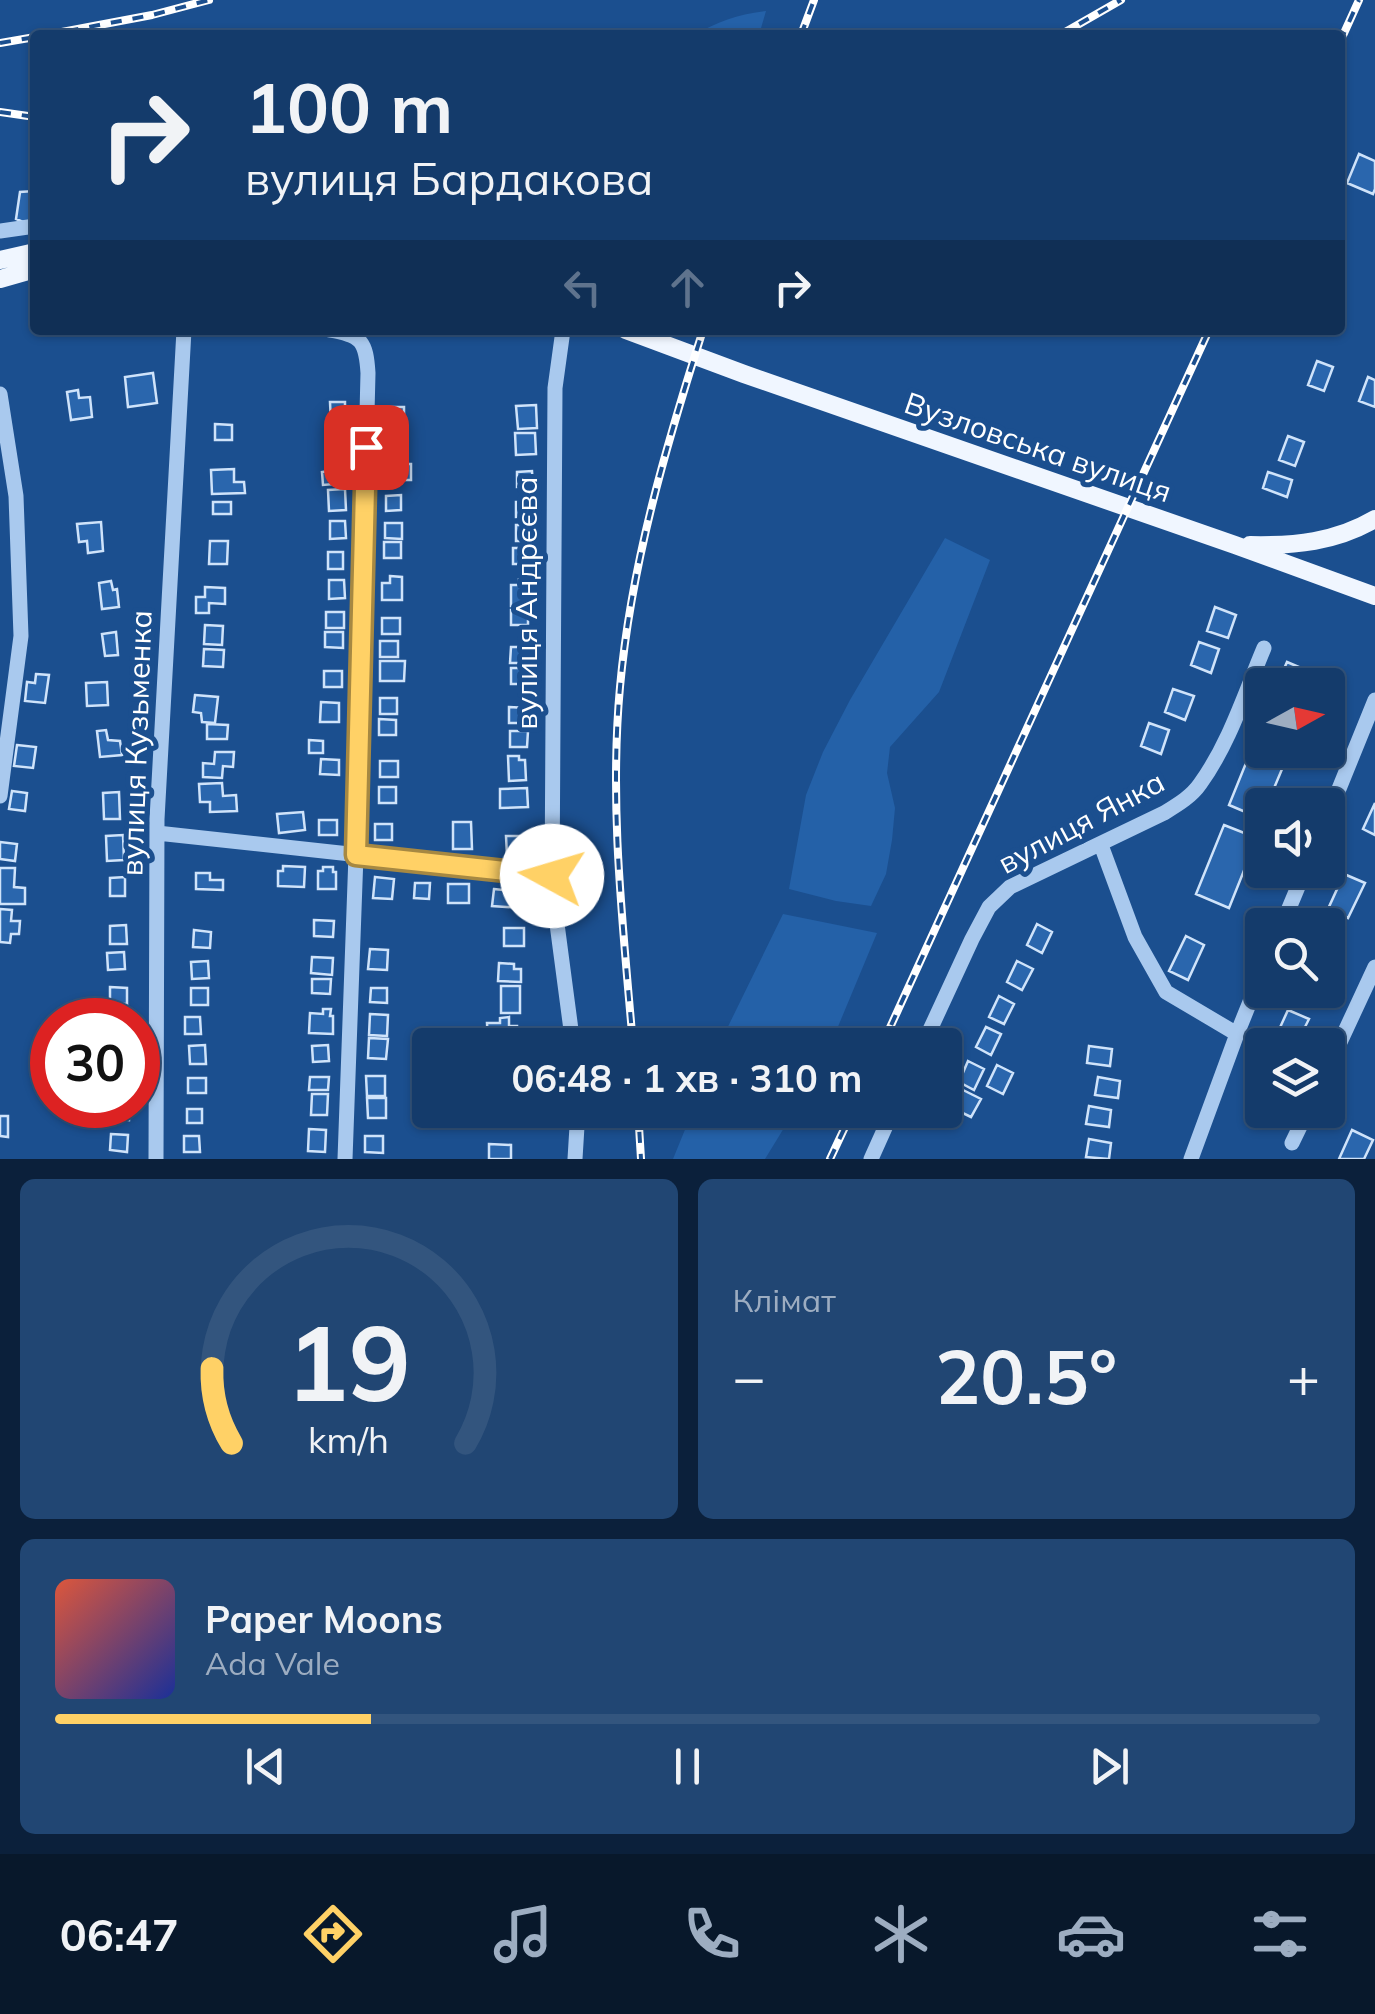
<!DOCTYPE html>
<html lang="uk">
<meta charset="utf-8">
<style>
:root{--surface:#143b6b;--page:#214673;--text:#f1f3f6;--muted:#9dadc1;--line:#33557e;--accent:#ffd166}
body{margin:0;font-family:Mulish,sans-serif;background:var(--page);color:var(--text);height:100vh;display:flex;flex-direction:column;font-size:38px;white-space:nowrap}
*{box-sizing:border-box;margin:0}
p{font-size:32px;color:var(--muted)}
.icon{flex:none;width:55px;height:55px;fill:none;stroke:currentColor;stroke-width:2;stroke-linecap:round;stroke-linejoin:round}
.map{position:relative;height:1159px;overflow:hidden}
.details{display:flex;flex-direction:column;gap:20px;padding:20px;background:#0b203b;flex:1}
.details>*{flex:none}
.banner{position:absolute;left:30px;top:30px;width:1315px;height:305px;border-radius:10px;box-shadow:0 2px 8px #0004,0 0 0 2px var(--line);background:#143b6b;color:var(--text);overflow:hidden}
.needle{width:65px;rotate:82deg}
.controls{position:absolute;left:1245px;top:668px;display:grid;gap:20px}
.controls a{display:grid;place-items:center;width:100px;height:100px;border-radius:10px;background:var(--surface);box-shadow:0 2px 8px #0004,0 0 0 2px var(--line);font-size:50px}
.speed{position:absolute;left:30px;top:998px;display:flex;gap:20px;font-size:50px;font-weight:700;text-align:center}
.speed>*{display:grid;place-content:center;width:130px;height:130px;border-radius:50%;background:var(--surface);box-shadow:0 2px 8px #0004,0 0 0 2px var(--line);line-height:1}
.speed .limit{border:15px solid #d22;background:#fff;color:#111}
.pin{position:absolute;display:grid;place-items:center;width:85px;height:85px;color:#fff;margin:-42px;border-radius:20px;box-shadow:0 5px 15px #0006}
.me{position:absolute;width:110px;margin:-55px;rotate:276deg;stroke-linejoin:round;filter:drop-shadow(0 0 8px #0008)}
.turn{display:flex;align-items:center;gap:35px;height:210px;padding:0 50px;font-size:45px}
.turn .icon{width:130px;height:130px;stroke-width:2.5}
.turn b{display:block;font-size:70px;line-height:85px}
.lanes{display:flex;align-items:center;height:95px;padding:0 50px;background:#0003;justify-content:center;gap:50px;direction:ltr}
.lanes .off{opacity:.35}
.big{font-size:75px;font-weight:700;line-height:1.1}
.details .card{flex:1;display:flex;flex-direction:column;justify-content:center;gap:15px;min-width:0;padding:0 35px;border-radius:15px;background:var(--page)}
.details .dial{align-items:center;gap:0}
.dial svg{height:260px;overflow:visible;fill:none;stroke:var(--line);stroke-width:7;stroke-linecap:round;text-anchor:middle}
.dial text{fill:var(--text);stroke:none}
.song{display:flex;align-items:center;gap:30px}
.cover{width:120px;height:120px;border-radius:15px;background:linear-gradient(135deg,hsl(10 70% 55%),hsl(230 70% 35%))}
.played{height:10px;border-radius:5px;background:linear-gradient(90deg,var(--accent) 25%,var(--line) 25%)}
.keys{display:flex;justify-content:space-around;direction:ltr}
.heat{display:flex;justify-content:space-between;align-items:center;font-size:55px;direction:ltr}
.details .tiles{flex:1;display:grid;gap:20px;grid-template-columns:1fr 1fr}
.card:last-child{grid-column:span 2}
.trip{position:absolute;left:412px;top:1028px;width:550px;height:100px;border-radius:10px;background:var(--surface);box-shadow:0 2px 8px #0004,0 0 0 2px var(--line);font-weight:700;line-height:100px;text-align:center}
.tabs{display:flex;height:160px;justify-content:space-around;align-items:center;background:#08182b;color:var(--muted)}
.tabs .icon{width:70px;height:70px}
.tabs .on{color:var(--accent)}
.tabs b{font-size:45px;color:var(--text)}
.map>svg:first-child{display:block}
.green{fill:#2461a8}
.building{fill:#2a66ad;stroke:#cfe3fa;stroke-width:2.5}
.lines{fill:none;stroke-linecap:round;stroke-linejoin:round}
.minor{stroke:#a9c9ee;stroke-width:15}
.major{stroke:#f0f6ff;stroke-width:18}
.rail-casing{stroke:#fff;stroke-width:8}
.rail{stroke:#1b4f8f;stroke-width:4;stroke-dasharray:11;stroke-linecap:butt}
.route-casing{stroke:#a68842;stroke-width:25}
.route{stroke:#ffd166;stroke-width:18}
.labels{text-anchor:middle;dominant-baseline:central;stroke-width:10;stroke-linejoin:round;paint-order:stroke}
.street-label{font-size:30px;fill:#fff;stroke:#1b4f8f}
</style>
<div class="map">
<svg width="1375" height="1159" viewBox="0 0 1375 1159">
<rect width="100%" height="100%" fill="#1b4f8f"/>
<!-- green -->
<path class="green" d="M766 11 759 35H693C718 22 738 14 766 11Z
M945 538 990 560 939 692 890 747 887 773 895 808 892 840 886 874 871 906 836 901 789 889 806 795 823 752 850 700Z
M783 914 877 933 832 1041 830 1045H719Z
M693 1110H795L765 1159H673Z"/>
<!-- building -->
<path class="building" d="M1359 154 1375 161V189L1373 194 1347 183Z
M34 191 30 225 16 219 20 192Z
M1317 361 1333 367 1324 391 1308 385Z
M153 373 157 403 128 407 125 377Z
M1368 377 1375 380V407L1359 401Z
M78 390 79 398 90 397 92 417 71 420 67 392Z
M330 402H345V423L331 424Z
M536 405 537 428 518 429 516 406Z
M388 407H404V421L389 422Z
M215 424 232 425V440H215Z
M404 426 405 451 390 452 389 427Z
M330 429H346V445H331Z
M515 433H535L536 454 516 455Z
M1288 436 1304 442 1295 466 1279 460Z
M345 462 346 483 323 485 322 472 329 471V463Z
M388 464H411V480H388Z
M234 469V482H244L245 493 212 494 211 470Z
M532 471 533 486 517 487V472Z
M1268 472 1292 480 1287 497 1263 488Z
M345 489 346 510 329 511 328 490Z
M401 495V510L386 511V496Z
M213 502H231V514H213Z
M516 502H531L532 516 516 517Z
M330 521H345L346 538 330 539Z
M101 522 103 551 88 553 87 541 79 542 77 524Z
M385 523H402V539L385 538Z
M516 525H533V541H516Z
M210 541H228L227 564H209Z
M384 542H401V558H384Z
M513 548H531V564H513Z
M328 552H343V569H328Z
M390 576 402 577V600H382V583H390Z
M525 578 527 584 532 585V606H511V585H519V579Z
M329 580H344L345 598 329 599Z
M111 581 113 590 117 589 119 607 102 609 99 583Z
M205 587 225 588V604L209 603V613H196V597H205Z
M1215 607 1236 615 1228 638 1207 631Z
M511 610H528V625H511Z
M326 612H344V628H326Z
M382 618H400V634H382Z
M205 625 223 626 222 645 204 644Z
M116 632 118 655 105 656 102 634Z
M325 632H343V648L325 647Z
M380 641H398V657H380Z
M1199 642 1219 649 1211 673 1191 665Z
M511 647H528V663H510Z
M204 649 224 650 223 667 203 666Z
M380 661H405L404 681H380Z
M1287 662 1320 676 1316 685H1277Z
M511 668H528V684H511Z
M324 671H342V687H324Z
M36 674 49 675 45 703 25 701 27 682 35 683Z
M107 682 108 705 87 706 86 683Z
M1173 689 1194 696 1185 720 1165 712Z
M195 695 218 697 215 723 202 722 201 713 193 712Z
M380 698H397V714H380Z
M321 702 339 703V722H320Z
M509 707 527 708V723H509Z
M379 719 396 720V735H379Z
M1149 723 1169 730 1161 754 1141 746Z
M207 724 228 725 227 739H207Z
M106 730 108 740 120 741 122 755 100 757 97 731Z
M510 731H528L527 747H510Z
M1257 736 1262 738V750H1290L1267 805H1262V819L1229 805Z
M309 740 323 741V753H309Z
M17 745 36 747 33 768 14 766Z
M215 752H234L233 767 223 766 222 778 203 777V763L214 764Z
M508 756H519V760H525L526 780 509 781Z
M321 759 339 760V775L320 774Z
M380 761H398V777H380Z
M222 783 223 796 236 795 237 811 210 812V802H200L199 784Z
M379 787H396V803H379Z
M527 788 528 807 500 808V789Z
M12 791 27 793 25 811 9 809Z
M119 792 120 819H104L103 793Z
M1375 803V835L1363 829Z
M303 812 305 830 279 833 277 814Z
M319 820H337V835H319Z
M453 822H471L472 849H453Z
M375 824H392V840H375Z
M1224 825 1257 838 1229 908 1196 894Z
M123 835 124 860 107 861 106 836Z
M506 836H524L525 855 507 856Z
M0 842 17 844 15 861 0 859Z
M283 866 305 867 304 887 278 886V871H283Z
M323 867H333V872H336V889H318V871H323Z
M0 868H15L14 887 25 888V904H0Z
M196 873H210V880H223V890L196 889Z
M1344 874 1365 883 1348 918 1328 909Z
M125 877V896H110V878Z
M375 877 394 879 392 899 373 898Z
M415 883H430L429 899 414 898Z
M448 884H469V903H448Z
M494 889 523 892 522 908 492 906Z
M0 909 12 910 11 921H20L19 934H11L10 943 0 942Z
M314 920 334 921 333 937 314 936Z
M1037 924 1052 932 1042 953 1027 945Z
M126 925 127 944H110V926Z
M504 928H524V946H504Z
M194 930 211 932 210 948 193 947Z
M1186 936 1204 945 1188 980 1169 971Z
M1328 946 1340 952 1328 978Z
M370 949 388 950 387 970 368 969Z
M124 952 125 969 108 970 107 953Z
M312 957 333 958 332 975 311 973Z
M208 961 209 978 192 979 191 962Z
M1017 961 1033 969 1022 990 1007 982Z
M499 963 514 964V969H521V982L498 981Z
M312 979H331L330 994 312 993Z
M501 986H520V1013H501Z
M110 987 127 988V1004H110Z
M191 988H208V1005H191Z
M371 988H387V1003L370 1002Z
M999 996 1014 1004 1004 1024 989 1017Z
M323 1009H331L330 1016H333V1034L309 1033 310 1013 323 1014Z
M1288 1010 1309 1019 1296 1045H1272Z
M110 1011H129V1020H110Z
M370 1014 388 1015 387 1036 369 1035Z
M185 1017H200L201 1034H185Z
M509 1017V1026H517V1042H488L487 1023H500V1018Z
M986 1027 1001 1034 991 1055 976 1047Z
M369 1038 388 1039 386 1059 368 1058Z
M205 1045 206 1064H190L189 1046Z
M328 1045 329 1061 313 1062 312 1046Z
M1089 1046 1112 1049 1110 1066 1087 1063Z
M968 1061 984 1069 974 1090 959 1082Z
M997 1065 1013 1073 1003 1094 987 1086Z
M366 1076H385V1096H367Z
M310 1077H329L328 1090H309Z
M1098 1077 1120 1081 1118 1098 1095 1095Z
M188 1078H206V1093H188Z
M957 1087 981 1099 971 1117 948 1106Z
M312 1094H328L327 1115H311Z
M367 1098H386V1118H368Z
M113 1105H130L129 1120 112 1118Z
M1089 1106 1111 1110 1109 1127 1086 1124Z
M187 1109H202V1123H187Z
M495 1110H514V1122L495 1121Z
M0 1116H8V1137L0 1136Z
M309 1129 326 1130 325 1152 308 1151Z
M1352 1130 1373 1140 1364 1159H1339Z
M111 1134 128 1135 127 1152 110 1150Z
M184 1136H199L200 1152H184Z
M365 1136H383V1153L365 1152Z
M1089 1139 1111 1143 1109 1159 1086 1157Z
M489 1144 511 1145V1159H489Z"/>
<g class="lines">
<!-- minor -->
<path class="minor" d="M0 231 35 226
M330 330C362 335 366 342 368 373L356 855 345 1159
M563 330 555 388 552 886 573 1045
M0 394 16 496 21 636 0 796
M1328 816 1375 700
M157 833 552 876
M1101 845 1135 937 1166 992 1237 1034
M1282 925 1305 870
M923 1045 972 939 989 907 1010 887 1164 813C1177 805 1191 797 1200 784 1229 744 1245 693 1264 648
M1328 1068 1375 967
M1292 1143 1308 1110
M156 1159 157 819 184 330
M575 1159 578 1110
M871 1159 893 1110
M1191 1159 1237 1034 1262 972"/>
<!-- major -->
<path class="major" d="M0 260 35 252
M0 279 35 269
M626 330 744 374 1235 545 1375 596
M1250 545C1294 546 1336 542 1375 519"/>
<!-- rail casing -->
<g class="rail-casing">
<path id="rail" d="M46 35 152 15 209 0
M801 35 814 0
M1060 35 1121 0
M1340 42 1359 0
M0 43 35 37
M0 112 35 117
M633 1045C623 926 609 806 620 687 631 565 666 446 703 330
M882 1045 1209 330
M638 1110 641 1159
M830 1159 853 1110"/>
</g>
<!-- rail -->
<use href="#rail" class="rail"/>
</g>
<g class="lines">
<!-- route casing -->
<g class="route-casing">
<path id="route" d="M366 447 356 855 552 876"/>
</g>
<!-- route -->
<use href="#route" class="route"/>
</g>
<g class="labels">
<!-- street labels -->
<g class="street-label">
<text transform="translate(1038 447) rotate(19)">Вузловська вулиця</text>
<text transform="translate(526 603) rotate(-90)">вулиця Андрєєва</text>
<text transform="translate(136 743) rotate(-88)">вулиця Кузьменка</text>
<text transform="translate(1081 822) rotate(-28)">вулиця Янка</text>
</g>
</g>
</svg>
<div class="controls">
<a><svg class="needle" viewBox="-14 -14 28 28"><path d="M0-13l5 13h-10z" fill="#e53935"/><path d="M0 13l5-13h-10z" fill="#9dadc1"/></svg></a>
<a><svg class="icon" aria-label="sound" viewBox="0 0 24 24"><path d="M4 9h4l5-4v14l-5-4H4zM17 9q2 3 0 6"/></svg></a>
<a><svg class="icon" aria-label="search" viewBox="0 0 24 24"><circle cx="10" cy="10" r="6"/><path d="M15 15l6 6"/></svg></a>
<a><svg class="icon" aria-label="layers" viewBox="0 0 24 24"><path d="M12 4l9 5-9 5-9-5zM3 14l9 5 9-5"/></svg></a>
</div>
<div class="speed"><div class="limit">30</div></div>
<div class="pin" style="left:366px;top:447px;background:#d93025"><svg class="icon" aria-label="arrive" viewBox="0 0 24 24"><path d="M6 21V4h12l-3 4 3 4H6"/></svg></div>
<svg class="me" style="left:552px;top:876px" viewBox="-20 -20 40 40"><circle r="19" fill="#fff"/><path d="M0-13L10 11 0 6-10 11z" fill="#ffd166"/></svg>
<div class="trip">06:48 · 1 хв · 310 m</div>
<div class="banner">
<div class="turn"><svg class="icon" aria-label="right" viewBox="0 0 24 24"><path d="M7 20v-9h11M14 6l5 5-5 5"/></svg><div><b>100 m</b>вулиця Бардакова</div></div>
<div class="lanes"><svg class="icon off" aria-label="left" viewBox="0 0 24 24"><path d="M17 20v-9H6M10 6l-5 5 5 5"/></svg><svg class="icon off" aria-label="ahead" viewBox="0 0 24 24"><path d="M12 20V5M6 11l6-6 6 6"/></svg><svg class="icon" aria-label="right" viewBox="0 0 24 24"><path d="M7 20v-9h11M14 6l5 5-5 5"/></svg></div>
</div>
</div>
<section class="details">
<div class="tiles">
<div class="card dial"><svg viewBox="0 0 100 80">
<path d="M14 69A42 42 0 1 1 86 69"/>
<path d="M14 69A42 42 0 0 1 8 46" stroke="#ffd166"/>
<text x="50" y="56" font-size="32" font-weight="700">19</text>
<text x="50" y="72" font-size="11">km/h</text>
</svg></div>
<div class="card"><p>Клімат</p>
<div class="heat"><a>−</a><b class="big">20.5°</b><a>+</a></div>
</div>
<div class="card">
<div class="song"><i class="cover"></i><div><b>Paper Moons</b><p>Ada Vale</p></div></div>
<div class="played"></div>
<div class="keys"><svg class="icon" aria-label="previous" viewBox="0 0 24 24"><path d="M18 5L8 12l10 7zM5 5v14"/></svg><svg class="icon" aria-label="pause" viewBox="0 0 24 24"><path d="M8 5v14M16 5v14"/></svg><svg class="icon" aria-label="next" viewBox="0 0 24 24"><path d="M6 5l10 7-10 7zM19 5v14"/></svg></div>
</div>
</div>
</section>
<nav class="tabs">
<b>06:47</b>
<svg class="icon on" aria-label="directions" viewBox="0 0 24 24"><path d="M12 3l9 9-9 9-9-9zM9 14v-3h6M13 9l2 2-2 2"/></svg>
<svg class="icon" aria-label="music" viewBox="0 0 24 24"><path d="M9 18V5l10-2v13"/><circle cx="6" cy="18" r="3"/><circle cx="16" cy="16" r="3"/></svg>
<svg class="icon" aria-label="phone" viewBox="0 0 24 24"><path d="M5 4h4l2 5-3 2q2 4 5 5l2-3 5 2v4C11 20 4 13 5 4z"/></svg>
<svg class="icon" aria-label="climate" viewBox="0 0 24 24"><path d="M12 3v18M4 7l16 10M4 17L20 7"/></svg>
<svg class="icon" aria-label="car" viewBox="0 0 24 24"><path d="M5 17H2v-5l4-1 3-4h7l3 4 3 1v5h-3M9 17h6M6 11h13"/><circle cx="7" cy="17" r="2"/><circle cx="17" cy="17" r="2"/></svg>
<svg class="icon" aria-label="filters" viewBox="0 0 24 24"><path d="M4 7h16M4 17h16"/><circle cx="9" cy="7" r="2"/><circle cx="15" cy="17" r="2"/></svg>
</nav>
